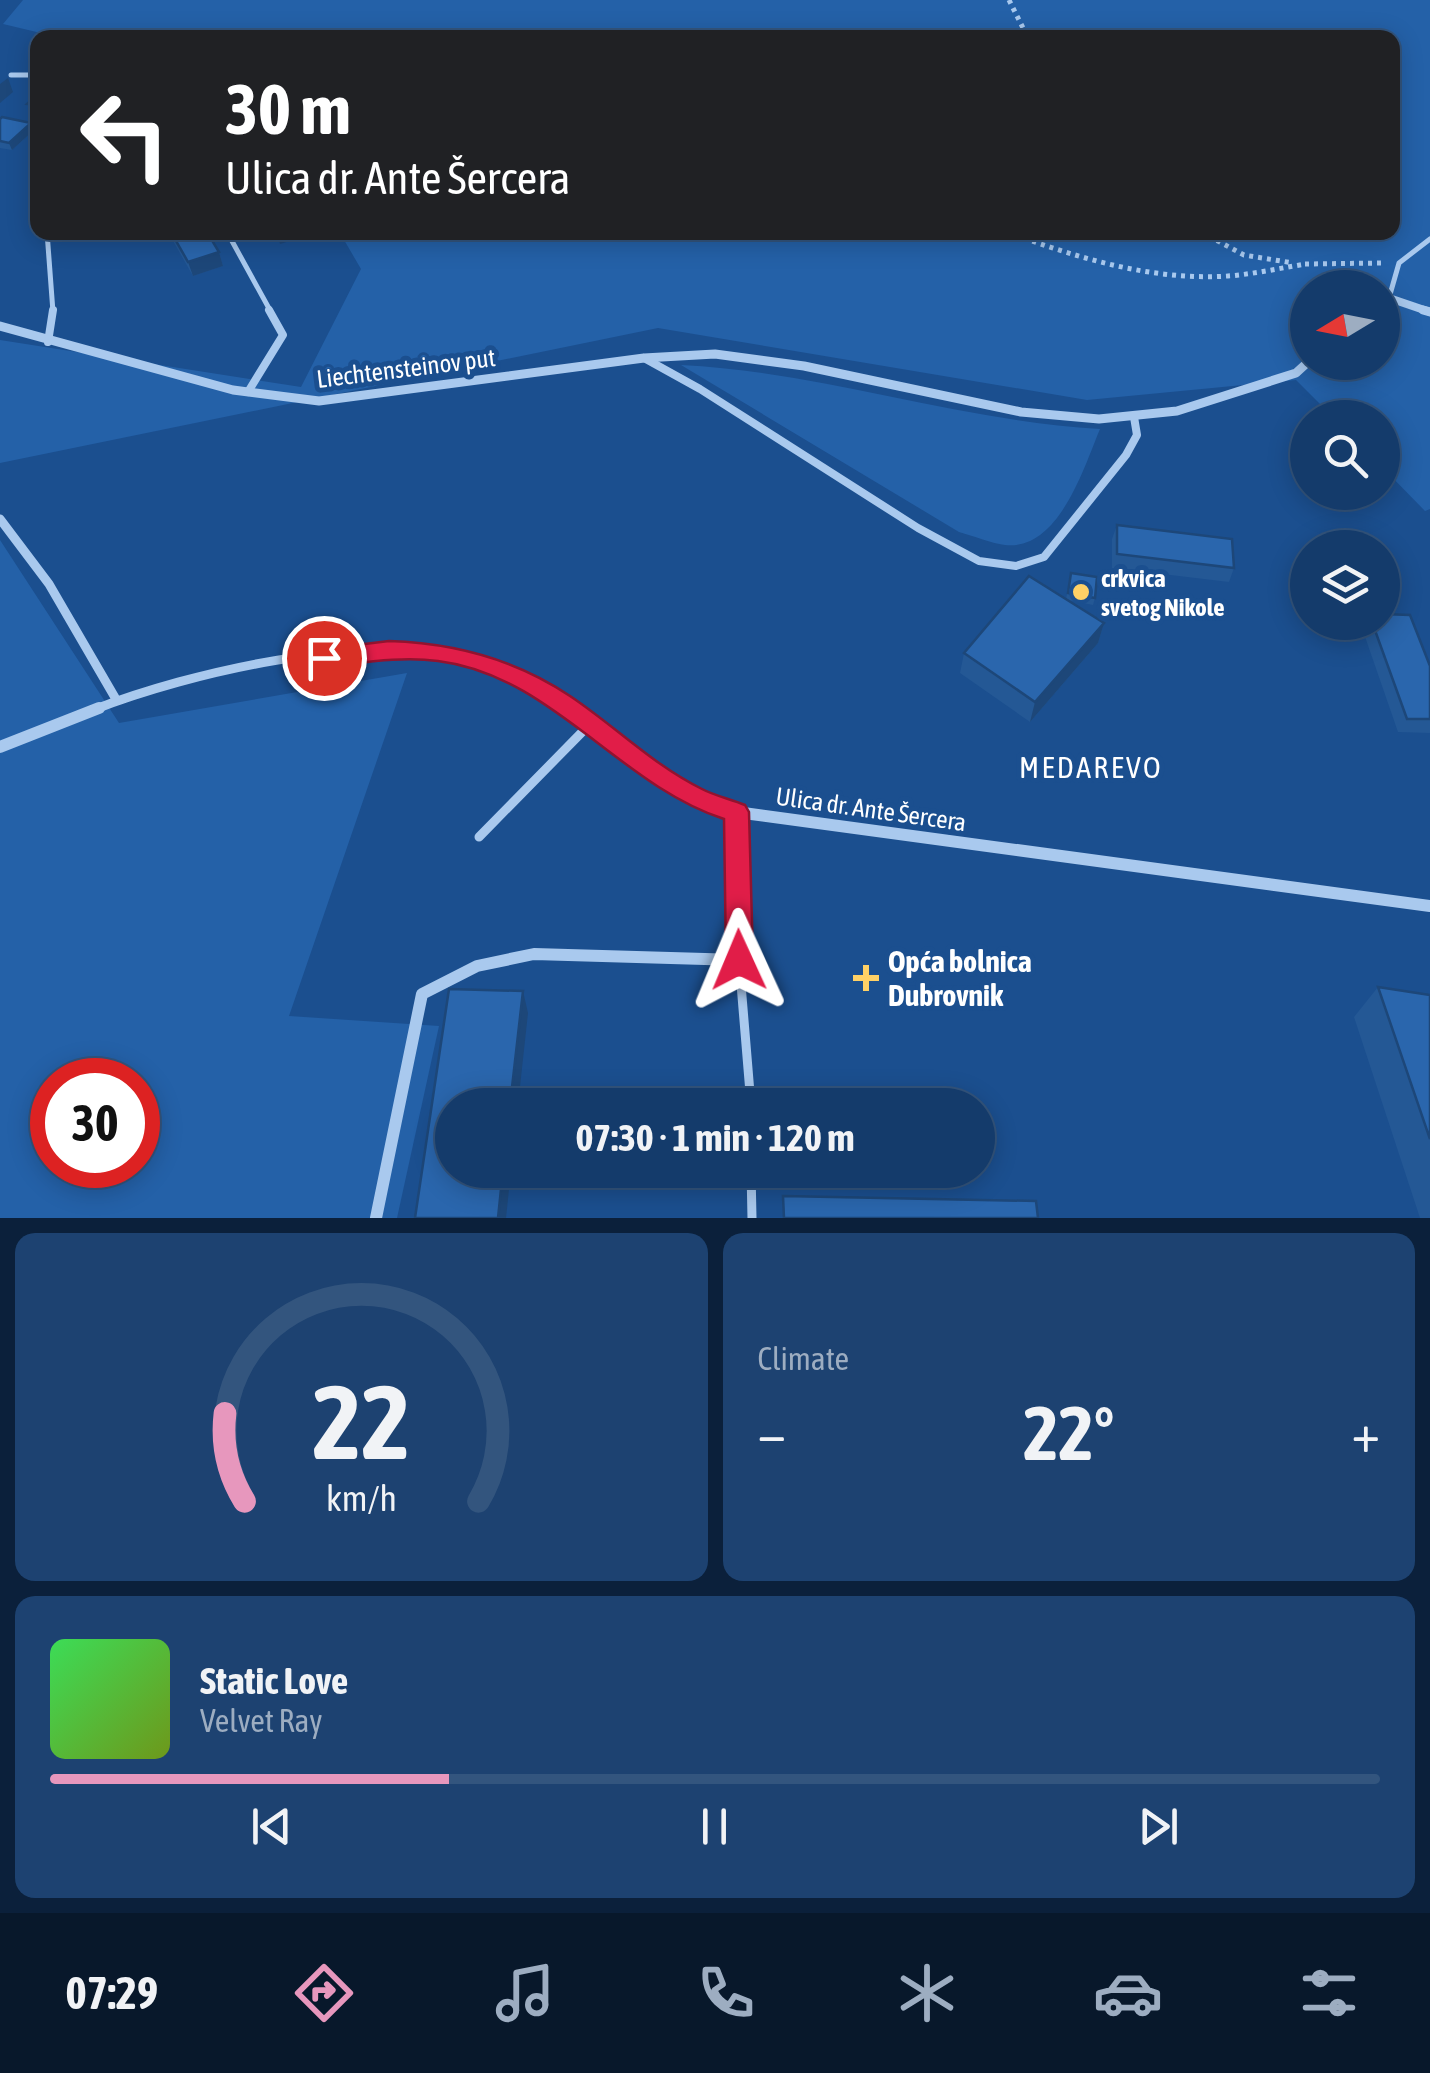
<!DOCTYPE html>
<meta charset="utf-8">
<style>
:root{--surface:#143b6b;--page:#1d4271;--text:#f1f3f6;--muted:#9dadc1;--line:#33557e;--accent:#e797bd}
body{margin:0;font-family:"Asap Condensed",sans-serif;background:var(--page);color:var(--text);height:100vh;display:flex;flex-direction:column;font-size:38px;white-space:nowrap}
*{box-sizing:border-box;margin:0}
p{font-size:32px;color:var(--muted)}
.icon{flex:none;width:55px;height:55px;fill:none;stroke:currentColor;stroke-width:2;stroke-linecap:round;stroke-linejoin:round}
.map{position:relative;height:1218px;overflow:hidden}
.side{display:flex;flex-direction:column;gap:15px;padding:15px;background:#0b203b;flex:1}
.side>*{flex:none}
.banner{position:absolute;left:30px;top:30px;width:1370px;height:210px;border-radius:20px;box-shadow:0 5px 25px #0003,0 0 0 2px var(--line);background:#202124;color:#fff;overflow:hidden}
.needle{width:65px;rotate:260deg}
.buttons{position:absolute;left:1290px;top:270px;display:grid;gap:20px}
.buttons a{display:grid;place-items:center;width:110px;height:110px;border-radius:50%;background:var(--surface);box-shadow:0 5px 25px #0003,0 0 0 2px var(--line);font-size:50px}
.speed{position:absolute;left:30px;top:1058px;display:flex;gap:20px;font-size:50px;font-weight:700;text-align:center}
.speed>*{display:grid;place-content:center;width:130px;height:130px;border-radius:50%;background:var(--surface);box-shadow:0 5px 25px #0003,0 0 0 2px var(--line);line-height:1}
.speed .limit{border:15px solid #d22;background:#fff;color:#111}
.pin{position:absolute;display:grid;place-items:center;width:85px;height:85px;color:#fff;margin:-42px;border:5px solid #fff;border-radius:50%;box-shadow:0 2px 10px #0007}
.me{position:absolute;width:110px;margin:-55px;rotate:359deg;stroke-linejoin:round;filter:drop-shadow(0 0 8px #0008)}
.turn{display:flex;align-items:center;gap:35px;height:210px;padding:0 30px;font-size:45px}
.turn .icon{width:130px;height:130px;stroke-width:2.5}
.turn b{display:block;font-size:70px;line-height:85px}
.big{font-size:75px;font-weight:700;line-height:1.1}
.side .card{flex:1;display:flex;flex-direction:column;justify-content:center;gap:15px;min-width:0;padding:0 35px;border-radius:20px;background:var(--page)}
.side .dial{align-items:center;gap:0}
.dial svg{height:260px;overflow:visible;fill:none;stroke:var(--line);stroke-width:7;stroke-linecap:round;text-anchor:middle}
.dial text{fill:var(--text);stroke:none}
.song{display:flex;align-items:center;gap:30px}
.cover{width:120px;height:120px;border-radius:15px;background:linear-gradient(135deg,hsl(130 70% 55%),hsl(80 70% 35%))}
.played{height:10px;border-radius:5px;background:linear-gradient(90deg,var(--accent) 30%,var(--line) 30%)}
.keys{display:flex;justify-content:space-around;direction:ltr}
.heat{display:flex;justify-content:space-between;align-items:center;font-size:55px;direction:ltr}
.side .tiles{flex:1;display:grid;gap:15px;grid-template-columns:1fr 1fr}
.card:last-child{grid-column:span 2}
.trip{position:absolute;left:435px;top:1088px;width:560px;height:100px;border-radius:50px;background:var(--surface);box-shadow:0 5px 25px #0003,0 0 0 2px var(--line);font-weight:700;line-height:100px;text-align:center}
.tab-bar{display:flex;height:160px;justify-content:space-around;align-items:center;background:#08182b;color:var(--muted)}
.tab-bar .icon{width:70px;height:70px}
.tab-bar .on{color:var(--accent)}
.tab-bar b{font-size:45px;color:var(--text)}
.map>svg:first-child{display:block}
.green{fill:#2461a8;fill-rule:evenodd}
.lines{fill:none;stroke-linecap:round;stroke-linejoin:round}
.path{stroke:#a9c9ee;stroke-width:5;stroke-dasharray:4 5;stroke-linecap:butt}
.service-far2{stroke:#a9c9ee;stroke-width:5}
.service-far1{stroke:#a9c9ee;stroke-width:8}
.service{stroke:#a9c9ee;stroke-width:9}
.minor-far2{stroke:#a9c9ee;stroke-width:8}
.minor-far1{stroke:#a9c9ee;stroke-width:9}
.minor{stroke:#a9c9ee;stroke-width:12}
.wall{fill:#245895}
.shaded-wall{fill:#1d4779}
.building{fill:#2a66ad;stroke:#1d4779;stroke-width:2.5}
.route{fill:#e11d48;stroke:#92132f;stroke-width:2.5}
.poi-dot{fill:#ffd166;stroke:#1b4f8f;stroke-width:4}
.labels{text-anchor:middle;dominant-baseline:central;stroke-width:10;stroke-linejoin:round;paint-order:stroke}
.street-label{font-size:25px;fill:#fff;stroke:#1b4f8f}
.poi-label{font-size:25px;font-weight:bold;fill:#fff;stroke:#1b4f8f;text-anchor:start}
.quarter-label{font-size:30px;letter-spacing:2.5px;fill:#fff;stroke:#1b4f8f}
.near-poi-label{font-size:30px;font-weight:bold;fill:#fff;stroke:#1b4f8f;text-anchor:start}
</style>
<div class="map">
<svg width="1430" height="1218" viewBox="0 0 1430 1218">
<rect width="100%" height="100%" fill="#1b4f8f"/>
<!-- green -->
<path class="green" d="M23 0H1430V509L1425 511 1383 468 1382 418 1333 417 1296 380 1087 400 658 328 0 463V340L301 387 361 269 340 233 1392 232V38H42L45 34 3 24ZM1308 288H1382V362H1308Z
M681 365C823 372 958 421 1100 429 1084 467 1059 551 1005 545 990 543 974 536 959 532Z
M0 540 119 723 407 673 289 1016 439 1026 397 1218H0ZM52 1080H138V1165H52Z"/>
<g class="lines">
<!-- path -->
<path class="path" d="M1009 0 1028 38
M460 38H504
M1007 232C1078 258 1152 281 1228 276 1255 274 1280 268 1306 264
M1201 232 1244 255 1293 263
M1305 264 1382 263"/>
<!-- service-far2 -->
<path class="service-far2" d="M11 75H38
M47 232 53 312
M227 232 271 312
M1389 298 1399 263 1430 239"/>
<!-- service-far1 -->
<path class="service-far1" d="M48 342 53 310
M644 358 700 389 918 528 979 561 1016 566 1044 557 1126 455 1137 435 1134 417
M248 392 283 335 269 310"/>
<!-- service -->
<path class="service" d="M479 837 590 724
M739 960 751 1105
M751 1170 752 1218"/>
<!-- minor-far2 -->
<path class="minor-far2" d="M1382 303 1389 298 1430 312"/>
<!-- minor-far1 -->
<path class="minor-far1" d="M1423 310 1430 312
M0 326 233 390 319 401 644 358 715 354 804 366 1021 412 1099 419 1177 411 1296 373 1308 362
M0 519 49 584 117 701
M93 710C191 672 363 632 466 659 504 669 537 688 568 710"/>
<!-- minor -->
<path class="minor" d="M565 708 674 784 736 812 1430 906
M0 747 99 708
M376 1218 422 994 477 966 534 954 739 960 736 812"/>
</g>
<!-- wall -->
<path class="wall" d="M38 94V119L32 118 27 104Z
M0 119 31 123 34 130 12 150 0 148Z
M168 232H207L219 252 223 266 193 276Z
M1117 525 1234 568 1229 582 1112 568V539Z
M1071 573 1095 598 1093 605 1068 600 1104 623 1098 643 1030 722 960 673 964 653 1066 599Z
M1365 622H1382L1430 666V733L1398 732 1362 628Z
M1378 987 1430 995V1218H1420L1354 1017Z"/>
<!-- shaded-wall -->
<path class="shaded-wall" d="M8 78 13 92 0 103V84Z
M31 123 34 130 12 150 9 143Z
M277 232H319L280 244Z
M219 252 223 266 193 276 188 262Z
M1104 623 1098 643 1030 722 1035 702Z
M523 991 528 1013 518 1105H510Z
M503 1170H511L506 1218H498Z"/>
<!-- building -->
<path class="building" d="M38 94V106L27 104Z
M2 117 31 123 9 143 0 141V119Z
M171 232H207L219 252 188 262Z
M1117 525 1232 539 1234 568 1117 554Z
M1071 573 1097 577 1095 598 1068 593Z
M1029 576 1104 623 1035 702 964 653Z
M1382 614 1410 615 1430 666V719H1407L1372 622H1382Z
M1378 987 1430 995V1139Z
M449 989 523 991 510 1105H452V1170H503L498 1218H415Z
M783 1196 1036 1201 1038 1218H784Z"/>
<!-- route -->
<path class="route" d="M389 641C454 643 515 659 570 696 615 726 653 765 702 789 715 796 731 799 745 805L749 812 753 960 749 968 739 972 730 968 726 960 724 819C619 785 551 675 438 661 400 656 362 663 324 667L312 658 324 649Z"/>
<!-- markers -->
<g class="poi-dot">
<circle cx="1081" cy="592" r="10"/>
<path d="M861 963h10v10h10v10h-10v10h-10v-10h-10v-10h10z"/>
</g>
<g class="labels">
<!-- street labels -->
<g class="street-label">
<text transform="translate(406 368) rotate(-7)">Liechtensteinov put</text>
<text transform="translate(871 809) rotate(8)">Ulica dr. Ante Šercera</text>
</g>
<!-- poi labels -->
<g class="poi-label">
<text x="1101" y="578">crkvica<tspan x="1101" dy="29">svetog Nikole</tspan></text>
</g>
<!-- quarter labels -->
<g class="quarter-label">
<text x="1091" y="767">MEDAREVO</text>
</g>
<!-- near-poi labels -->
<g class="near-poi-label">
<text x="888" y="961">Opća bolnica<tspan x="888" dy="34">Dubrovnik</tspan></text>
</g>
</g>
</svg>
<div class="buttons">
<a><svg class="needle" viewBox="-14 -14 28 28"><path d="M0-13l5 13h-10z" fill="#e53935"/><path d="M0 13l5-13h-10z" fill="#9dadc1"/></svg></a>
<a><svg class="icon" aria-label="search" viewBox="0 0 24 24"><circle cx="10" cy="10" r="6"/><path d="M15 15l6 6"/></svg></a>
<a><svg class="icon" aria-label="layers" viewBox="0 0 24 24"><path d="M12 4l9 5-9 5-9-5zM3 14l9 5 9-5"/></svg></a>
</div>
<div class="speed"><div class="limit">30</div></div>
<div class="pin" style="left:324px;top:658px;background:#d93025"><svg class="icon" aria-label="arrive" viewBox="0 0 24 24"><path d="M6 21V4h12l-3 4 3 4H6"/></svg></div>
<svg class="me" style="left:739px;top:960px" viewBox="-20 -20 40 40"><path d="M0-17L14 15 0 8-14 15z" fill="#e11d48" stroke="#fff" stroke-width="4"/></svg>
<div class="trip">07:30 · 1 min · 120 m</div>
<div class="banner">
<div class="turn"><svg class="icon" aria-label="left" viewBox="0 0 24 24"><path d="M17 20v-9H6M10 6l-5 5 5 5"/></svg><div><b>30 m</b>Ulica dr. Ante Šercera</div></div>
</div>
</div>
<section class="side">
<div class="tiles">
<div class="card dial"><svg viewBox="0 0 100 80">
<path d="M14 69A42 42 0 1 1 86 69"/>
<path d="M14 69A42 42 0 0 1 8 42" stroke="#e797bd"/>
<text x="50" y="56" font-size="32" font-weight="700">22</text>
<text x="50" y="72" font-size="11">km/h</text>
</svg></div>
<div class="card"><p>Climate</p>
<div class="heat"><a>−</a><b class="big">22°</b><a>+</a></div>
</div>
<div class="card">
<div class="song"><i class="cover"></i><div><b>Static Love</b><p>Velvet Ray</p></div></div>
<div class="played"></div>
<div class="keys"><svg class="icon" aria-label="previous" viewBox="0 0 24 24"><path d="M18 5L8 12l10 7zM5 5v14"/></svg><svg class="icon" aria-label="pause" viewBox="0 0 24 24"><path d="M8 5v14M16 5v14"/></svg><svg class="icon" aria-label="next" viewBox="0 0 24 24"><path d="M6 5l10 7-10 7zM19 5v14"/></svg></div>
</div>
</div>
</section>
<nav class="tab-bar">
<b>07:29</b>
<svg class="icon on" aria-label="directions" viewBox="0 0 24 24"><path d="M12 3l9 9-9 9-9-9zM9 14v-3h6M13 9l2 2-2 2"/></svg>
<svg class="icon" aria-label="music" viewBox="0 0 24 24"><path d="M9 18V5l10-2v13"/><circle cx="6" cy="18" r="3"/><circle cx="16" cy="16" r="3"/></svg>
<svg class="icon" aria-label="phone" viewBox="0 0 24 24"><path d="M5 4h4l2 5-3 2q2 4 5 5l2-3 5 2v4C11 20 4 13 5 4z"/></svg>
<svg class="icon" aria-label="climate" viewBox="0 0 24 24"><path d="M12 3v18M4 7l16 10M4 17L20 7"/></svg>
<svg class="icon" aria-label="car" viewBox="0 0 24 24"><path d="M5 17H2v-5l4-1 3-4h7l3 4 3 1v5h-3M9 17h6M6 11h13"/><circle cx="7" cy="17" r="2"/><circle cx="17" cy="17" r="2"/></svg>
<svg class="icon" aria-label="filters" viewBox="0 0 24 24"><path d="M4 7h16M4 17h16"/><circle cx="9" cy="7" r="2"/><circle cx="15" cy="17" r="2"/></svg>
</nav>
